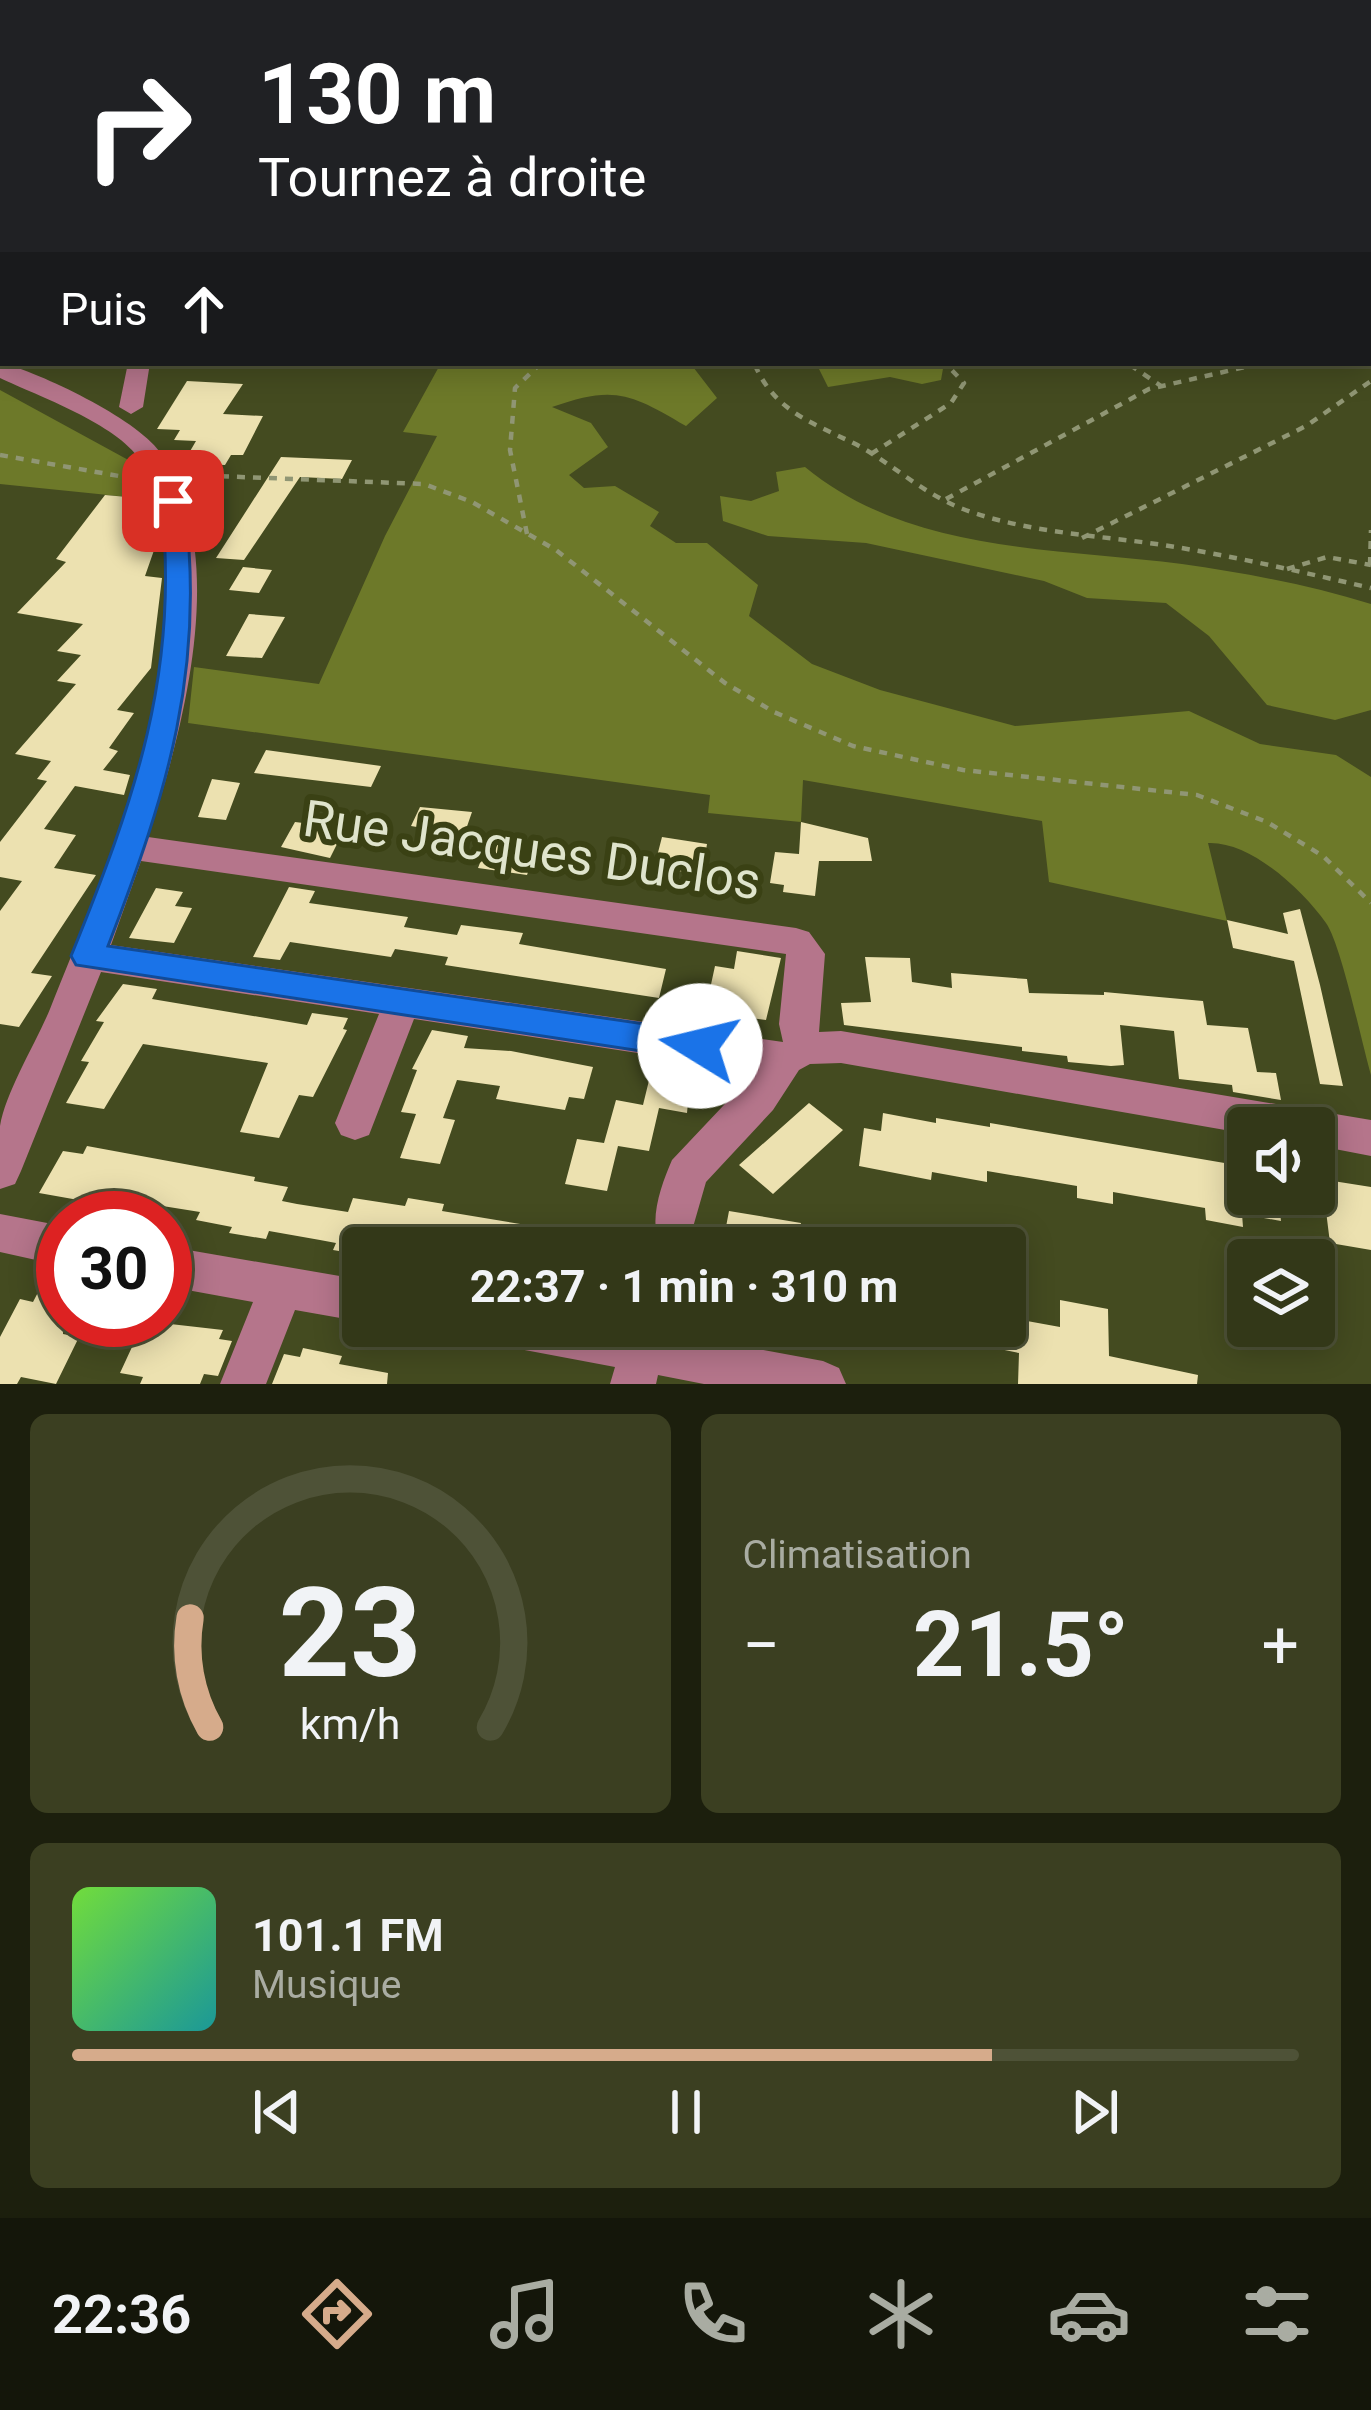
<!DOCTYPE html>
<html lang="fr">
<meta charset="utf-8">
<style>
:root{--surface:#333818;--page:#3b3f21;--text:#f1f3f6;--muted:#a9aca2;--line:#4e5237;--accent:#d6ab8b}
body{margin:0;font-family:Roboto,sans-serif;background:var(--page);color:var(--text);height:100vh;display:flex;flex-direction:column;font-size:45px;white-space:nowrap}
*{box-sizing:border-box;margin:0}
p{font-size:39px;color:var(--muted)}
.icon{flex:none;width:66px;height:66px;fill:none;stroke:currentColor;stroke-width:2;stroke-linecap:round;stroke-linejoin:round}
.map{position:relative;height:1384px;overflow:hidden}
.panel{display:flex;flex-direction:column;gap:30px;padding:30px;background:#1c1f0d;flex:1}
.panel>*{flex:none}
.hud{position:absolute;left:0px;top:0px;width:1371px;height:366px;box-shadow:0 6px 30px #0003,0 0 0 3px var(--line);background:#202124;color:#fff;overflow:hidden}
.tools{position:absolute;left:1227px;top:1107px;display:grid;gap:24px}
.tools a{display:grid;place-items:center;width:108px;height:108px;border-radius:12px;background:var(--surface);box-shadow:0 6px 30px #0003,0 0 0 3px var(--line);font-size:60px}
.speed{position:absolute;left:36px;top:1191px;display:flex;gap:24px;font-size:60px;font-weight:700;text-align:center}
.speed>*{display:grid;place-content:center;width:156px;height:156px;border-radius:50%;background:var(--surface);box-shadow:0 6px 30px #0003,0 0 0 3px var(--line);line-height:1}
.speed .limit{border:18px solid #d22;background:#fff;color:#111}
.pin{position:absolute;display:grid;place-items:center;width:102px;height:102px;color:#fff;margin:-51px;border-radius:24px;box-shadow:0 6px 18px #0006}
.me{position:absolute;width:132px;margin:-66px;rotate:279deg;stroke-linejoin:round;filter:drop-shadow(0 0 9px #0008)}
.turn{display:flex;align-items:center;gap:42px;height:252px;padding:0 60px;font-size:54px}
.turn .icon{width:156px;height:156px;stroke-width:2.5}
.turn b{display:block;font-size:84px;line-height:102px}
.then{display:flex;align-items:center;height:114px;padding:0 60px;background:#0003;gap:24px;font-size:45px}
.big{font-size:90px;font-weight:700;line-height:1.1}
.panel .card{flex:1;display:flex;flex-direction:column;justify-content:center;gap:18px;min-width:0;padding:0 42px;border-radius:18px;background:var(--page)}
.panel .dial{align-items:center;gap:0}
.dial svg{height:312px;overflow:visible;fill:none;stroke:var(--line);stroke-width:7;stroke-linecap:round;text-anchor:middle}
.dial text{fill:var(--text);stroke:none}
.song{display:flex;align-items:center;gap:36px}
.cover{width:144px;height:144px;border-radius:18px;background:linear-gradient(135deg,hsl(100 70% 55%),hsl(180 70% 35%))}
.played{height:12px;border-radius:6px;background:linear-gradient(90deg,var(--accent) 75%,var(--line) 75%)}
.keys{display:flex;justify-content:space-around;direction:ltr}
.heat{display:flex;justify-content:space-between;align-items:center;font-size:66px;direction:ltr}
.panel .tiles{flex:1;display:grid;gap:30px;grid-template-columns:1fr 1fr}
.card:last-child{grid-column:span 2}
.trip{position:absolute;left:342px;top:1227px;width:684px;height:120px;border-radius:12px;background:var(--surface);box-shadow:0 6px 30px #0003,0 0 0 3px var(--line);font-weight:700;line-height:120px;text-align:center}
.tab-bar{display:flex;height:192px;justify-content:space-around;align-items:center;background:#14160a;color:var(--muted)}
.tab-bar .icon{width:84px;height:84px}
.tab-bar .selected{color:var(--accent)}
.tab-bar b{font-size:54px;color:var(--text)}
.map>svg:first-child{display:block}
.green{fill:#6d7929}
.building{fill:#ece1b0}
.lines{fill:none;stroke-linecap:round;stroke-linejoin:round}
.path-far1{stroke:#909674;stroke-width:3;stroke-dasharray:4.5 4.5;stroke-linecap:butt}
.path{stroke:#909674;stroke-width:4.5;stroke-dasharray:8 8;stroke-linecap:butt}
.minor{fill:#b5758b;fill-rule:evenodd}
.route{fill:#1a73e8;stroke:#114b97;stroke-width:3}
.labels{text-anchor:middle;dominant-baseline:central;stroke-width:12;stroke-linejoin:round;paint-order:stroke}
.near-street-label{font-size:51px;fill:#dfe4cc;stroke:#3a4114}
</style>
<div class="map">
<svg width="1371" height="1384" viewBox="0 0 1371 1384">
<rect width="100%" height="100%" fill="#444b20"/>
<!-- green -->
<path class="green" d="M859 0H1371V78L1368 3H849Z
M441 363H690L717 398 686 426C630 393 614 385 552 407L591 423 608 447 569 475 584 488 615 486 659 512 650 526 676 543H707L758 585 749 616 812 664 880 690 1015 726 1189 711 1260 744 1336 755 1371 777V1075C1362 1044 1341 944 1326 923 1302 889 1250 841 1208 843L1227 921 1049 882 1042 821 803 780 801 822 708 813 710 795 188 723 194 667 319 684 385 536 437 436 403 432Z
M816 363H944L941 380 922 384 890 377 828 387Z
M0 390 132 462 157 500 0 484Z
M805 467C909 553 1055 548 1182 564 1245 573 1310 585 1371 604V710L1335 720 1267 705 1209 636 1166 603 1087 598 1044 581 866 543 768 536 723 521 720 496 751 501 779 491 776 472Z"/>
<!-- building -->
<path class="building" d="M187 381 243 384 223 414 263 416 243 455H231L225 465 194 464 200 454 189 453 196 441 174 440 180 430 157 429Z
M281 457 352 460 342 479 300 477 244 560 216 558Z
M105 495 150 499 159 536 145 576 162 578 151 668 117 710 134 713 109 748 118 751 103 770 130 775 124 795 75 786 44 829 76 835 54 868 96 875 31 973 52 976 19 1027 0 1024V911L22 881 0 877V842L47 781 37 779 51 761 15 754 76 684 57 681 81 655 57 651 83 624 17 613 66 562 56 559Z
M243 567 272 570 259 593 229 590Z
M249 614 285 617 262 658 226 656Z
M266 750 381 766 371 787 254 773Z
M212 779 240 783 226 820 198 817Z
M420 807 472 812 463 838 421 833 423 828 411 826Z
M295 822 345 828 330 858 281 847Z
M801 822 868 838 872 861H819L815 896 783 892 784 885 770 883 775 852 799 854Z
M662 837 707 844 702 874 654 868Z
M488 842 536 848 527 875 478 868Z
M289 887 315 891 309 903 408 917 404 927 457 935 461 925 523 933 519 944 666 969 659 998 445 965 448 957 395 949 391 957 290 942 280 960 253 957Z
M156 888 183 892 175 906 192 908 174 943 129 938Z
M1300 909 1320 985 1343 1086 1320 1084 1294 961 1233 948 1227 920 1288 934 1283 913Z
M737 951 781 958 766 1020 705 1012 715 966 734 969Z
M865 957 910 958 912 982 952 988 951 973 1027 979 1029 993 1104 995V992L1203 1001 1207 1025 1248 1028 1257 1072 1276 1073 1281 1100 1233 1092 1232 1085 1179 1079 1174 1031 1120 1025 1124 1065 1111 1066 1068 1062 1067 1056 1022 1051V1047L844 1025 841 1003 871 1002Z
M123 984 157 989 152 999 307 1025 312 1013 348 1018 343 1029 347 1030 313 1097 299 1095 279 1138 240 1132 268 1063 143 1044 104 1109 66 1103 89 1062 81 1061 104 1022 96 1021Z
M432 1030 468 1036 464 1048 511 1051 593 1067 584 1099 569 1097 565 1110 496 1099 500 1086 457 1080 443 1118 455 1120 440 1164 400 1158 416 1114 401 1112 417 1070 412 1069Z
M653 1064 691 1070 687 1113 659 1108 649 1151 618 1146 607 1191 565 1184 577 1139 604 1143 616 1100 643 1105Z
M809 1103 843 1130 773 1194 739 1165Z
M883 1113 936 1123V1118L990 1127V1123L1248 1167V1194H1278L1281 1221 1242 1214 1243 1227 1206 1220 1205 1208 1113 1192V1204L1077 1198V1186L987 1171V1182L932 1172 931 1180 859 1166 864 1128 881 1131Z
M87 1146 255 1177 254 1181 288 1187 282 1201 297 1204 348 1212 353 1198 405 1206 408 1198 444 1204 442 1211 557 1230 552 1248H363V1255L333 1250 336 1243 320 1240 269 1231 266 1239 229 1233 232 1227 196 1220 200 1212 150 1204 146 1212 39 1193 63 1151 83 1154Z
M1314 1178 1371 1187V1250L1330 1243 1326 1211 1314 1209Z
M729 1211 801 1223 798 1244 763 1238 761 1248H722Z
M47 1275 63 1278V1334L79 1337 56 1384 21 1377 17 1384H0V1337L20 1299 33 1302Z
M1060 1300 1108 1309 1109 1356 1198 1375 1197 1384H1018L1019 1353 990 1347 991 1326H1005V1317L1060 1327Z
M144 1321 223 1330 219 1339 232 1341 218 1376 204 1374 200 1384H140L143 1377 120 1373Z
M690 1326 781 1329 778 1348 690 1332Z
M303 1348 342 1356 339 1364 388 1373 387 1384H272L284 1354 300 1357Z"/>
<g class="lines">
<!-- path-far1 -->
<path class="path-far1" d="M968 0 993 3
M1016 0H1027
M1297 0 1308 3
M516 3 531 0
M693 3 710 0
M736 3 754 0
M828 3 832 0
M754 363 756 368
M945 363 950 368
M1127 363 1135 368
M536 368 541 363
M1241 368 1263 363"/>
<!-- path -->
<path class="path" d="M755 365C776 414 817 424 861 447 896 467 924 494 963 509 1027 533 1096 535 1163 545 1233 556 1302 572 1371 588
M1130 365 1161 386
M871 454 951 403 964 383 947 365
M0 455 136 479
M189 475 424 484 472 502 556 550 725 683 774 712 853 746 963 770 1197 795 1267 822 1323 856 1371 903
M946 499 1149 389 1254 365
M527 534 510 450 515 388 539 365
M1082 538 1306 426 1371 381
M1370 565 1371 530
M1287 569 1327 557 1371 565"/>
<!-- minor -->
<path class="minor" d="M89 0H104L87 3Z
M218 0H234L216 3Z
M341 0H356L339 3Z
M430 0H445L428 3Z
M0 77H3V87H0Z
M0 163H3L0 175Z
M0 221 3 222V234L0 233Z
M0 362C42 374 134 417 160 452 232 552 183 731 148 837L796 928 809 932 825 954 819 1032 841 1031 1371 1120V1156L1314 1145V1128H1248V1134L841 1063 810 1064 799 1070 773 1110 706 1182 689 1241 674 1246 659 1241C649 1218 662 1183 672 1160L756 1071 414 1019 369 1135 355 1140 341 1135 335 1123 379 1014 101 972 21 1171 15 1184 0 1189C0 1169 0 1146 0 1126 6 1091 36 1043 50 1009 105 872 223 598 140 460 117 424 38 396 0 378ZM141 861 786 954 779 1024 783 1042 111 945Z
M128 363H150L143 407 131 414 119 407Z
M0 1214 63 1226V1266L0 1252Z
M165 1246 363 1280V1322L295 1310 266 1384H220L253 1302 165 1286Z
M492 1326H671L670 1333 823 1361 839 1368 846 1384H704L658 1375 656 1384H610L615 1367 514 1348 498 1341Z"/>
</g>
<!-- route -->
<path class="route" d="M173 494 184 501C207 666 167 794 108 946L700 1032 713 1036 718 1046 713 1056 700 1060 76 965 71 956C134 801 181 671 161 501Z"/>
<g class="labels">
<!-- near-street labels -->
<g class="near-street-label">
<text transform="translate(532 850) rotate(8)">Rue Jacques Duclos</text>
</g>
</g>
</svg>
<div class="tools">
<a><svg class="icon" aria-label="sound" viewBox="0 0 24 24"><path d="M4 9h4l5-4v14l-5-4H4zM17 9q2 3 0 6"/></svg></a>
<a><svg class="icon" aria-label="layers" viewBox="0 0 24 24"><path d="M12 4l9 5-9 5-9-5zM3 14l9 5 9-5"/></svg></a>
</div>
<div class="speed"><div class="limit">30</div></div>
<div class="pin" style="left:173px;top:501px;background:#d93025"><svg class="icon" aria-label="arrive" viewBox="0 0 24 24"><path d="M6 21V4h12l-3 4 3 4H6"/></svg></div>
<svg class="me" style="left:700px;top:1046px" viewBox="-20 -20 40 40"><circle r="19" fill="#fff"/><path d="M0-13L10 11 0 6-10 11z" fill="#1a73e8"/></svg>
<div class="trip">22:37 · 1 min · 310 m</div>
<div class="hud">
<div class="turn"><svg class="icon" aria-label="right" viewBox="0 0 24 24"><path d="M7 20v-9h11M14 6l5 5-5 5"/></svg><div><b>130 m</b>Tournez à droite</div></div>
<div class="then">Puis<svg class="icon" aria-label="ahead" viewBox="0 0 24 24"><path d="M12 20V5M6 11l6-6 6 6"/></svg></div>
</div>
</div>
<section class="panel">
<div class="tiles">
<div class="card dial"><svg viewBox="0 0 100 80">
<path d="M14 69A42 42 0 1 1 86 69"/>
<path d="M14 69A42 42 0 0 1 9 41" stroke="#d6ab8b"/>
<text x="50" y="56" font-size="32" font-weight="700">23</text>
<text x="50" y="72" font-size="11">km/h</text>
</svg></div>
<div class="card"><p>Climatisation</p>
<div class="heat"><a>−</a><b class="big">21.5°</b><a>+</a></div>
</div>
<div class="card">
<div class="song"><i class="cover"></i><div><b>101.1 FM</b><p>Musique</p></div></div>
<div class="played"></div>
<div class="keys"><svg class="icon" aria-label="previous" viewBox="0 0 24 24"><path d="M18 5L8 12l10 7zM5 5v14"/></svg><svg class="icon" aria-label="pause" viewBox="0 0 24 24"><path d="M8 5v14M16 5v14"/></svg><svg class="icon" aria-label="next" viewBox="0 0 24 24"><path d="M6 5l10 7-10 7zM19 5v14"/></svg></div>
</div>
</div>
</section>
<nav class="tab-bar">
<b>22:36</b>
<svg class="icon selected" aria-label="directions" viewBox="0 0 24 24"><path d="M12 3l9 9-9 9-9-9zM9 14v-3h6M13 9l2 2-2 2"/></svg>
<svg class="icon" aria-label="music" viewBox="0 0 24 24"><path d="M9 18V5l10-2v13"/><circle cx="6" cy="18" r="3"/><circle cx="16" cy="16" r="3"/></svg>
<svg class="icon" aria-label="phone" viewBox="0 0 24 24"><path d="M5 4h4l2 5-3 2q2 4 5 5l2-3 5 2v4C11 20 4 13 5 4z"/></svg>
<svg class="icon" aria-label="climate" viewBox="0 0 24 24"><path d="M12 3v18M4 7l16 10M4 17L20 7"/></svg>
<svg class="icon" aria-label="car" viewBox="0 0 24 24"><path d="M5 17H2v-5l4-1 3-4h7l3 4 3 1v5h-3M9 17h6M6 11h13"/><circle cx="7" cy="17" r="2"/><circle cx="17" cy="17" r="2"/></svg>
<svg class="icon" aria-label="filters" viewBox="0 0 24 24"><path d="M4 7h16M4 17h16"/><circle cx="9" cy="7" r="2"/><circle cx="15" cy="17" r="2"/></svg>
</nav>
